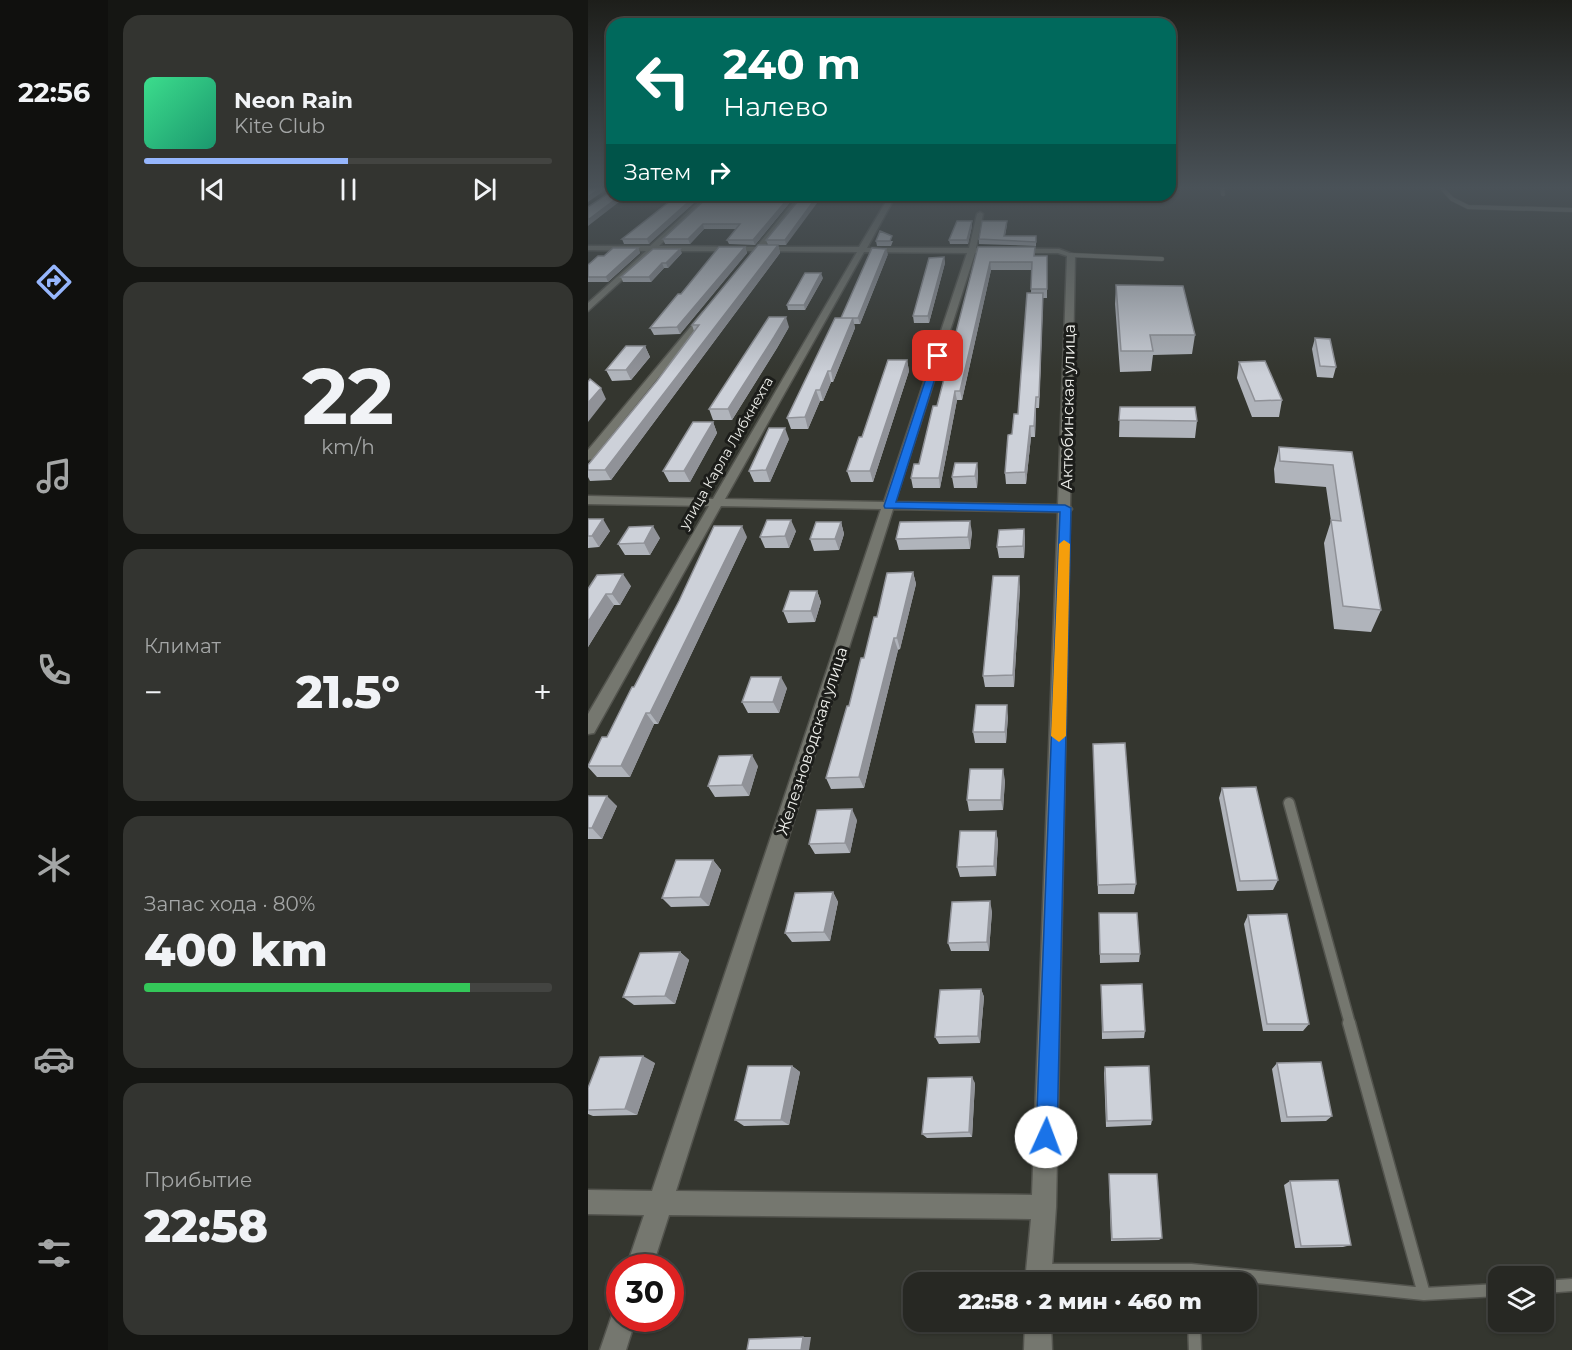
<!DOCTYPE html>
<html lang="ru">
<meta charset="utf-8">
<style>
:root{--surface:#272823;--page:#333430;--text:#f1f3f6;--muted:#a4a6a6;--line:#434441;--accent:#96b6fd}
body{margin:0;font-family:Montserrat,sans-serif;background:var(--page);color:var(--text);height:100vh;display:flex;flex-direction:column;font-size:22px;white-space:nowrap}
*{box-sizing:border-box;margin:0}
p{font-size:20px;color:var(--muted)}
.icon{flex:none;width:33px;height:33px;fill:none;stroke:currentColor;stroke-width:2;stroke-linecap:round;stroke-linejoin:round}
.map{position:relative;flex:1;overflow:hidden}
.side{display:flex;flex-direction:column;gap:15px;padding:15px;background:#151613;width:480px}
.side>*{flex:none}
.guide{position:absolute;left:18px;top:18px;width:570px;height:183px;border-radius:18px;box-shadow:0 2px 4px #0004,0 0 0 2px var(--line);background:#00695c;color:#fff;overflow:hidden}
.fabs{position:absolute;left:900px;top:1266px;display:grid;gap:12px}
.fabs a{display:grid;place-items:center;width:66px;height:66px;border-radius:12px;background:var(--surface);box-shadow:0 2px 4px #0004,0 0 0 2px var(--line);font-size:30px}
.speed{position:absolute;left:18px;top:1254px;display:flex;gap:12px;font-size:30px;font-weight:700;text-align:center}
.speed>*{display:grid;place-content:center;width:78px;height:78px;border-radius:50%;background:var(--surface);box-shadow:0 2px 4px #0004,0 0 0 2px var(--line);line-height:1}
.speed .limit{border:9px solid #d22;background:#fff;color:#111}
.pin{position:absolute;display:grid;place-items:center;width:51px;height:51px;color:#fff;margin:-26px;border-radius:12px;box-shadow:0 3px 9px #0006}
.me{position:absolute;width:66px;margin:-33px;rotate:2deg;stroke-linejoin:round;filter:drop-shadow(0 0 4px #0008)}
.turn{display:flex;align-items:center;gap:21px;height:126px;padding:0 18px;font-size:27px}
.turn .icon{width:78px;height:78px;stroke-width:2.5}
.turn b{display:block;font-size:42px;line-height:51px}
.then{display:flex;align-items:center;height:57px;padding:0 18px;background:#0003;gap:12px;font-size:22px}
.big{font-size:45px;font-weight:800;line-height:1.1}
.side .tile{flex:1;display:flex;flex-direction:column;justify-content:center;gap:9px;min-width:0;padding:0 21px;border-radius:18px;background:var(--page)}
.side .dial{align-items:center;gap:0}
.dial b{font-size:78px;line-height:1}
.song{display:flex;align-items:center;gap:18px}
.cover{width:72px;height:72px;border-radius:9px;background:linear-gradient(135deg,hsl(150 70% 55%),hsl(160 70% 35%))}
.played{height:6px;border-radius:3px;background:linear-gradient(90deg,var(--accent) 50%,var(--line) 50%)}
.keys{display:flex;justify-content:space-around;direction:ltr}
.heat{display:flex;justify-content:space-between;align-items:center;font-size:33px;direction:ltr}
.charge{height:9px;border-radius:4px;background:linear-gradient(90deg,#34c759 80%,var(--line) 0)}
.trip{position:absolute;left:315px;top:1272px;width:354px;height:60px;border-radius:18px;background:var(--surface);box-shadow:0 2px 4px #0004,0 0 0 2px var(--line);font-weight:800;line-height:60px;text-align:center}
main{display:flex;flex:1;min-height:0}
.dock{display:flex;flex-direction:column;width:108px;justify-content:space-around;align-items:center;background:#10100e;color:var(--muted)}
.dock .icon{width:42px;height:42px}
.dock .active{color:var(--accent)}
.dock b{font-size:27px;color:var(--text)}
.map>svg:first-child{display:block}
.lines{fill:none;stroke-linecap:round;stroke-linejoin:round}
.service-far2-casing{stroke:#53544e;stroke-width:5}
.service-far1-casing{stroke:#53544e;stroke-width:13}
.service-casing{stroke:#53544e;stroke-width:15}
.minor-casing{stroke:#53544e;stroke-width:3}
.service-far2{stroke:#75776f;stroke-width:4}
.service-far1{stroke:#75776f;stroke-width:10}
.service{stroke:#75776f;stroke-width:12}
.minor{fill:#75776f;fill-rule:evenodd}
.wall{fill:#b0b4bb}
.shaded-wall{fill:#909298}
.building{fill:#cdd1d9;stroke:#909298;stroke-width:1.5}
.route{fill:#1a73e8;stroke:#114b97;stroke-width:1.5}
.slow{fill:#f59e0b}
.labels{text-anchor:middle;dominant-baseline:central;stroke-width:6;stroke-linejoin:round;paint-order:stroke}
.far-street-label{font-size:14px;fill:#eeefeb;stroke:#1c1d1a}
.street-label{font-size:16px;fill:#eeefeb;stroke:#1c1d1a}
</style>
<main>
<nav class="dock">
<b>22:56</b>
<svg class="icon active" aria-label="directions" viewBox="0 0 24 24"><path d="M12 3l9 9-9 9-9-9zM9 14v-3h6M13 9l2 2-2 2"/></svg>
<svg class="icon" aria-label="music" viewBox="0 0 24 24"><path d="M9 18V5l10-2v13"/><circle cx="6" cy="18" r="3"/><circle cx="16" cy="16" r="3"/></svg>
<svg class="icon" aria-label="phone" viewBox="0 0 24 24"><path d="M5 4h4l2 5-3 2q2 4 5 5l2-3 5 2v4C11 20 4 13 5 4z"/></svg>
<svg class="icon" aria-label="climate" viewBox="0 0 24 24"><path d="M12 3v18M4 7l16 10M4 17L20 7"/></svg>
<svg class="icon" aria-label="car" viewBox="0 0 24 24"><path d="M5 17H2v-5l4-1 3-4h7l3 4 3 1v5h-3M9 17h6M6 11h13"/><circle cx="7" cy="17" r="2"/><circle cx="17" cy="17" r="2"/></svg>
<svg class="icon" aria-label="filters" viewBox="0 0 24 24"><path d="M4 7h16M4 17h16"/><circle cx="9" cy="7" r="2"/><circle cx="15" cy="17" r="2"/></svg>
</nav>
<section class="side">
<div class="tile">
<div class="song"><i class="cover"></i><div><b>Neon Rain</b><p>Kite Club</p></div></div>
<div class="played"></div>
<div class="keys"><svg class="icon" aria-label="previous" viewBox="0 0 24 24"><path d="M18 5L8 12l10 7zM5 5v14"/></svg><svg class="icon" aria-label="pause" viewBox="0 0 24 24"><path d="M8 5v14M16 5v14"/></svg><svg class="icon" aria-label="next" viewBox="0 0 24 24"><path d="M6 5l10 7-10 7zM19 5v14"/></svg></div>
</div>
<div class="tile dial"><b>22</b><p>km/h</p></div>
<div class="tile"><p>Климат</p>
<div class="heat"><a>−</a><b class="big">21.5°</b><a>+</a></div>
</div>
<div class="tile"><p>Запас хода · 80%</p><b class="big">400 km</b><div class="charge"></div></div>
<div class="tile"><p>Прибытие</p><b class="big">22:58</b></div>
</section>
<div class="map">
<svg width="984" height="1350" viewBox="0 0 984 1350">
<rect width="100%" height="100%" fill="#34362f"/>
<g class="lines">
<!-- service-far2 casing -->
<g class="service-far2-casing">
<path id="service-far2" d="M634 186 635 194
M852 186 864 199 880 207 984 210
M483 255 574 259"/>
</g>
<!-- service-far1 casing -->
<g class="service-far1-casing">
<path id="service-far1" d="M701 803 762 1024"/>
</g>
<!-- service casing -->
<g class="service-casing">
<path id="service" d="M454 1270H603L836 1294 761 1023
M603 1270 604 1282
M956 1287 984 1285
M836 1294 910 1290
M606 1322 607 1350"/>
</g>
<!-- minor casing -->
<g class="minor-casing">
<path id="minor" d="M118 195H125L71 246 168 247 211 195H217L176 247H271L302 195H308L279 248H381L389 214 392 212 395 214 388 248 471 249 487 255 482 506 484 509 482 512 468 1207 463 1282H437L443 1219 81 1215 64 1268H38L56 1215 0 1214V1190L64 1191 293 509 133 506 6 733 0 734V714L121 506 0 504V496L125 499 269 252 172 251 167 255 163 253 164 251H66L0 311V303L58 251 0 250V246H62ZM276 252 379 253 296 502 137 499ZM387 253H470L479 256 470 505 307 502ZM305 509 470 512 444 1195 88 1191Z
M115 312 122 314 4 459 0 460V450Z
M32 1306V1318H48L38 1350H12L26 1309Z
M437 1322H463L464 1350H436Z"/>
</g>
<!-- service-far2 -->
<use href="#service-far2" class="service-far2"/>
<!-- service-far1 -->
<use href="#service-far1" class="service-far1"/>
<!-- service -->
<use href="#service" class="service"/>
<!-- minor -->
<use href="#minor" class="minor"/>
</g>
<!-- wall -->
<path class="wall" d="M90 195 61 244H36L34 239Z
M122 195H208L167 245 141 244 139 240 148 229H116L102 244H77L75 239Z
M215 195 198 245H180L178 240Z
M419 225 417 236 448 240V246L391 244V239Z
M384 226 380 244H362L361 240Z
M288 241H305L303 246H289Z
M190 245 192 253 23 480 2 481 0 477V465L69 381 106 331 104 325Z
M157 247 159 253 92 334 66 335 62 328 93 294Z
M390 247 447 256H459V298H455L451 408H448L447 437H443L438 484H418L417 473 424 434 430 414 443 293 444 270H403L374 400H369L352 488H325L323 478 331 464 349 406Z
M50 248 52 253 20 282H0V265L16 256Z
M94 253 80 268H76L63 282H35L33 277Z
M300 254 272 324H266L267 328 245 382H243L235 401H232L220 429H203L199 418 253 318Z
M356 257 357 263 341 323H326L325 316Z
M235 278 217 310H200L199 305Z
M528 285 607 335 604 354 565 355 563 371 532 372 527 304Z
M201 327 189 348 144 420H125L121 409Z
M727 338 748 367 745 378 729 377 724 349Z
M57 346 62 357 43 380 24 381 18 370Z
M319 360 321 371 285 482H263L259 471 274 437Z
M651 362 694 400 691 417H664L649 378Z
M532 407 609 421 607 438 531 437Z
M125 422 129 433 102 482H81L75 471Z
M201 439 182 482H166L161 471Z
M691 447 764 452 793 610 783 632 746 629 736 543 743 521 738 487 687 483 686 469Z
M389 463 390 474 389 488H366L364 477Z
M0 519 22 531 11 547 0 548Z
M253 522 256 534 251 550 226 551 222 539Z
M436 529 437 541 436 558H411L409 547Z
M208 531 201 548H177L172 537Z
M384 532 382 549 311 550 308 539Z
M159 537 70 724H66L42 777H9L0 767V765L19 737 46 687Z
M72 538 62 555H37L30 544Z
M325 572 328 584 312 649 310 650 276 788 243 789 238 778 261 706 289 617Z
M43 586 32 605H26L0 647V589Z
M432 587 426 687H397L395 676Z
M229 591 233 602 227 622 200 623 195 611Z
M199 688 191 713H160L154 702Z
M420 716 418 743H387L385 732Z
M505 744 548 884 546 894H510Z
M170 766 161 796 127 797 120 786Z
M417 780 415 810 381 811 379 800Z
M634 788 690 880 685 890 649 891 631 798Z
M0 796 29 806 14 839H0Z
M269 820 262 853 227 854 221 844Z
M408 831 410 841 408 876 372 877 369 867Z
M125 860 133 870 121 906 83 907 74 898Z
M245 892 250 902 242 941 204 942 197 933Z
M404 911 401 951H363L360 943Z
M511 913 552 954 551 962 512 963Z
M660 915 721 1024 715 1031H675L656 924Z
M92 952 101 960 87 1004 46 1005 35 997Z
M513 985 557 1031 556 1038 514 1039Z
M393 989 396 997 392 1043 351 1044 347 1037Z
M67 1063 49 1115 5 1116 0 1114V1088Z
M689 1063 744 1116 738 1121 693 1122 684 1069Z
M204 1066 212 1072 201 1125 156 1126 147 1120Z
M517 1067 564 1120 563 1125 518 1127 516 1073Z
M387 1083 384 1137 339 1138 334 1134Z
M521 1174 574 1238 571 1240 523 1241 521 1178Z
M702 1181 763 1245 755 1247 707 1248 696 1185Z"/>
<!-- shaded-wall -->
<path class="shaded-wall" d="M15 186H23L0 202V197Z
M33 195H40L0 226V220Z
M108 195H115L61 244 59 239Z
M203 195H208L167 245 165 240Z
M230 195H235L198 245 197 240Z
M384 221V226L380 244 379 240Z
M115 224 116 229 102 244 100 239Z
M190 245 192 253 23 480 17 470Z
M157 247 159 253 92 334 89 327Z
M50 248 52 253 20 282 18 277Z
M92 249 94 253 80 268 78 263Z
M298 249 300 254 272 324 270 318Z
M356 257 357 263 341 323 340 316Z
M402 262 403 270 374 400 372 391Z
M74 263 76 268 63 282 61 277Z
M233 273 235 278 217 310 216 305Z
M455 293V303L451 408V397Z
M198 317 201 327 189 348 144 420 140 409Z
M265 318 267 328 245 382 243 371Z
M57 346 62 357 43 380 38 370Z
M319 360 321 371 285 482 282 471Z
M240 371 243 382 235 401 232 390Z
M13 388 18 399 0 422V403Z
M228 390 232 401 220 429 217 417Z
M367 391 369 400 352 488 351 478Z
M448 397V408L447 437 446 426Z
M125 422 129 433 102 482 96 471Z
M442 426 443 437 438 484 437 472Z
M197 428 201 439 182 482 178 470Z
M389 463 390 474 389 488 387 476Z
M15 519 22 531 11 547 4 536Z
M203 520 208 531 201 548 197 536Z
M382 521 384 532 382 549 380 537Z
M253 522 256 534 251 550 247 539Z
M65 526 72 538 62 555 56 543Z
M154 526 159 537 70 724 62 713Z
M436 529 437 541 436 558 435 546Z
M325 572 328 584 312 649 309 638Z
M35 574 43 586 32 605 24 594Z
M431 576 432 587 426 687 425 675Z
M229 591 233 602 227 622 223 611Z
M18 594 26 605 0 647V622Z
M306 638 310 650 276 788 271 777Z
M193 677 199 688 191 713 185 702Z
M419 705 420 716 418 743 417 732Z
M58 713 66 724 42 777 33 766Z
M164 755 170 766 161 796 154 785Z
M415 769 417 780 415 810 413 800Z
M19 796 29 806 14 839 4 828Z
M264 809 269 820 262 853 257 843Z
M408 831 410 841 408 876 406 866Z
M125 860 133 870 121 906 112 897Z
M245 892 250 902 242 941 236 932Z
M402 901 404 911 401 951 399 942Z
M92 952 101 960 87 1004 77 996Z
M393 989 396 997 392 1043 390 1036Z
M55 1056 67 1063 49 1115 37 1109Z
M204 1066 212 1072 201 1125 193 1120Z
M384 1077 387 1083 384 1137 381 1132Z
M215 1337H223L221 1350H213Z"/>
<!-- building -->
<path class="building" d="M0 186H15L0 197Z
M23 186H24V195H33L0 220V207L24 191Z
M90 195H108L59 239H34Z
M122 195H203L165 240H139L152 224H115L100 239H75Z
M215 195H230L197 240H178Z
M369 221H384L379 240H361Z
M394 221H419L416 236H448V242L391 239Z
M292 231 304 236 302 241H288Z
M170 245H190L17 470H0V465L69 381 111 325H104Z
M131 247H157L89 327 62 328 90 294H93Z
M390 247H447L446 256H459V289H443L444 262H402L372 391H367L351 478H323L326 464H331L345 406H349Z
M25 248H50L18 277H0V265L10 256H16Z
M284 248 298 249 270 318H253Z
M65 249H92L78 263H74L61 277H33Z
M356 257 340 316H325L341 258Z
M217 273H233L216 305H199Z
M528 285 595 286 607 335H562L565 351H533Z
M439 293H455L451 397H448L446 426H442L437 472 417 473 420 435 424 434 426 414H430Z
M181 317H198L186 337 140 409H121Z
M247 318H265L243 371H240L232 390H228L217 417 199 418Z
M727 338 742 339 748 367 732 366Z
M38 346H57L38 370H18Z
M300 360H319L282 471H259L271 437H274Z
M677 361 694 400 667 401 651 362Z
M2 379 13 388 0 403V382Z
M532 407H607L609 421 531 420Z
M105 422H125L96 471H75Z
M181 428H197L178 470 161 471Z
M691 447 764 452 793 610 755 606 743 520 753 521 745 465 692 461Z
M367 463H389L387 476 364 477Z
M0 519H15L4 536H0Z
M179 520H203L197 536 172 537Z
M382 521 380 537 308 539 312 522Z
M228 522H253L247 539H222Z
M65 526 56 543 30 544 41 527Z
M126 526H154L62 713H58L33 766H0L14 737H19L44 687H46L91 601Z
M436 529 435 546 409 547 411 530Z
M325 572 309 638H306L271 777 238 778 259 706H261L273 658H276L286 617H289L299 573Z
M35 574 24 594H18L0 622V589L9 575Z
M405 576H431L425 675 395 676Z
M202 591H229L223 611H195Z
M163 677H193L185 702H154Z
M388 705H419L417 732H385Z
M537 743 548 884 510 885 505 744Z
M164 755 154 785 120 786 131 756Z
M382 769H415L413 800H379Z
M668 787 690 880 652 881 634 788Z
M0 796H19L4 828H0Z
M264 809 257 843 221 844 229 810Z
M372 831H408L406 866 369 867Z
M88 860H125L112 897 74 898Z
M245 892 236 932 197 933 207 893Z
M402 901 399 942 360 943 364 902Z
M511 913H549L552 954H512Z
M699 914 721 1024H679L660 915Z
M92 952 77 996 35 997 52 953Z
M554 984 557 1031 515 1032 513 985Z
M393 989 390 1036 347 1037 352 990Z
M55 1056 37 1109 0 1110V1088L12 1057Z
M733 1062 744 1116 699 1117 689 1063Z
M160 1066H204L193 1120H147Z
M561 1066 564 1120 519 1121 517 1067Z
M384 1077 381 1132 334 1134 340 1078Z
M521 1174H569L574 1238 524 1239Z
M750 1180 763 1245 713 1246 702 1181Z
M215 1337 213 1350H159L161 1339Z"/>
<!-- sky -->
<linearGradient id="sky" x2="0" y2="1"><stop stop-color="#1d1e1a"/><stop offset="0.5" stop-color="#4a5258"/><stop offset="1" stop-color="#4a5258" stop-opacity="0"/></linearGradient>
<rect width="984" height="375" fill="url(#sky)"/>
<!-- route -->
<path class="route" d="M346 354 354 356 308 502 477 505 483 508 469 1137 466 1145 458 1148 451 1145 448 1137 472 512 297 508 296 506Z"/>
<!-- slow -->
<path class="slow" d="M476 540 482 544 478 736 471 742 463 736 471 544Z"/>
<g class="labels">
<!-- far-street labels -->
<g class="far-street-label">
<text transform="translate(138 453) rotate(-60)">улица Карла Либкнехта</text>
</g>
<!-- street labels -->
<g class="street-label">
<text transform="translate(480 407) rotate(-89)">Актюбинская улица</text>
<text transform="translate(224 741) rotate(-72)">Железноводская улица</text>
</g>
</g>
</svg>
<div class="fabs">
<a><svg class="icon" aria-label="layers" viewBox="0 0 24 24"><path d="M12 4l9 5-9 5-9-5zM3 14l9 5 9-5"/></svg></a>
</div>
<div class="speed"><div class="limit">30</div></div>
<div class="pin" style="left:350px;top:356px;background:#d93025"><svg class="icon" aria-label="arrive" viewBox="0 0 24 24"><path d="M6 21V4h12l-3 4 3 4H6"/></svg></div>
<svg class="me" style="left:458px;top:1137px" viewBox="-20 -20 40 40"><circle r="19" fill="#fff"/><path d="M0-13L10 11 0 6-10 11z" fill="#1a73e8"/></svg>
<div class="trip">22:58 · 2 мин · 460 m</div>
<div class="guide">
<div class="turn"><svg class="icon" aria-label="left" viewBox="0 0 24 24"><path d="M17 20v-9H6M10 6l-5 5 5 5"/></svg><div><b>240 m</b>Налево</div></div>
<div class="then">Затем<svg class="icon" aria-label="right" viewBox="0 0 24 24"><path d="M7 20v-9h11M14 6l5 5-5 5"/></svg></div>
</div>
</div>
</main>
